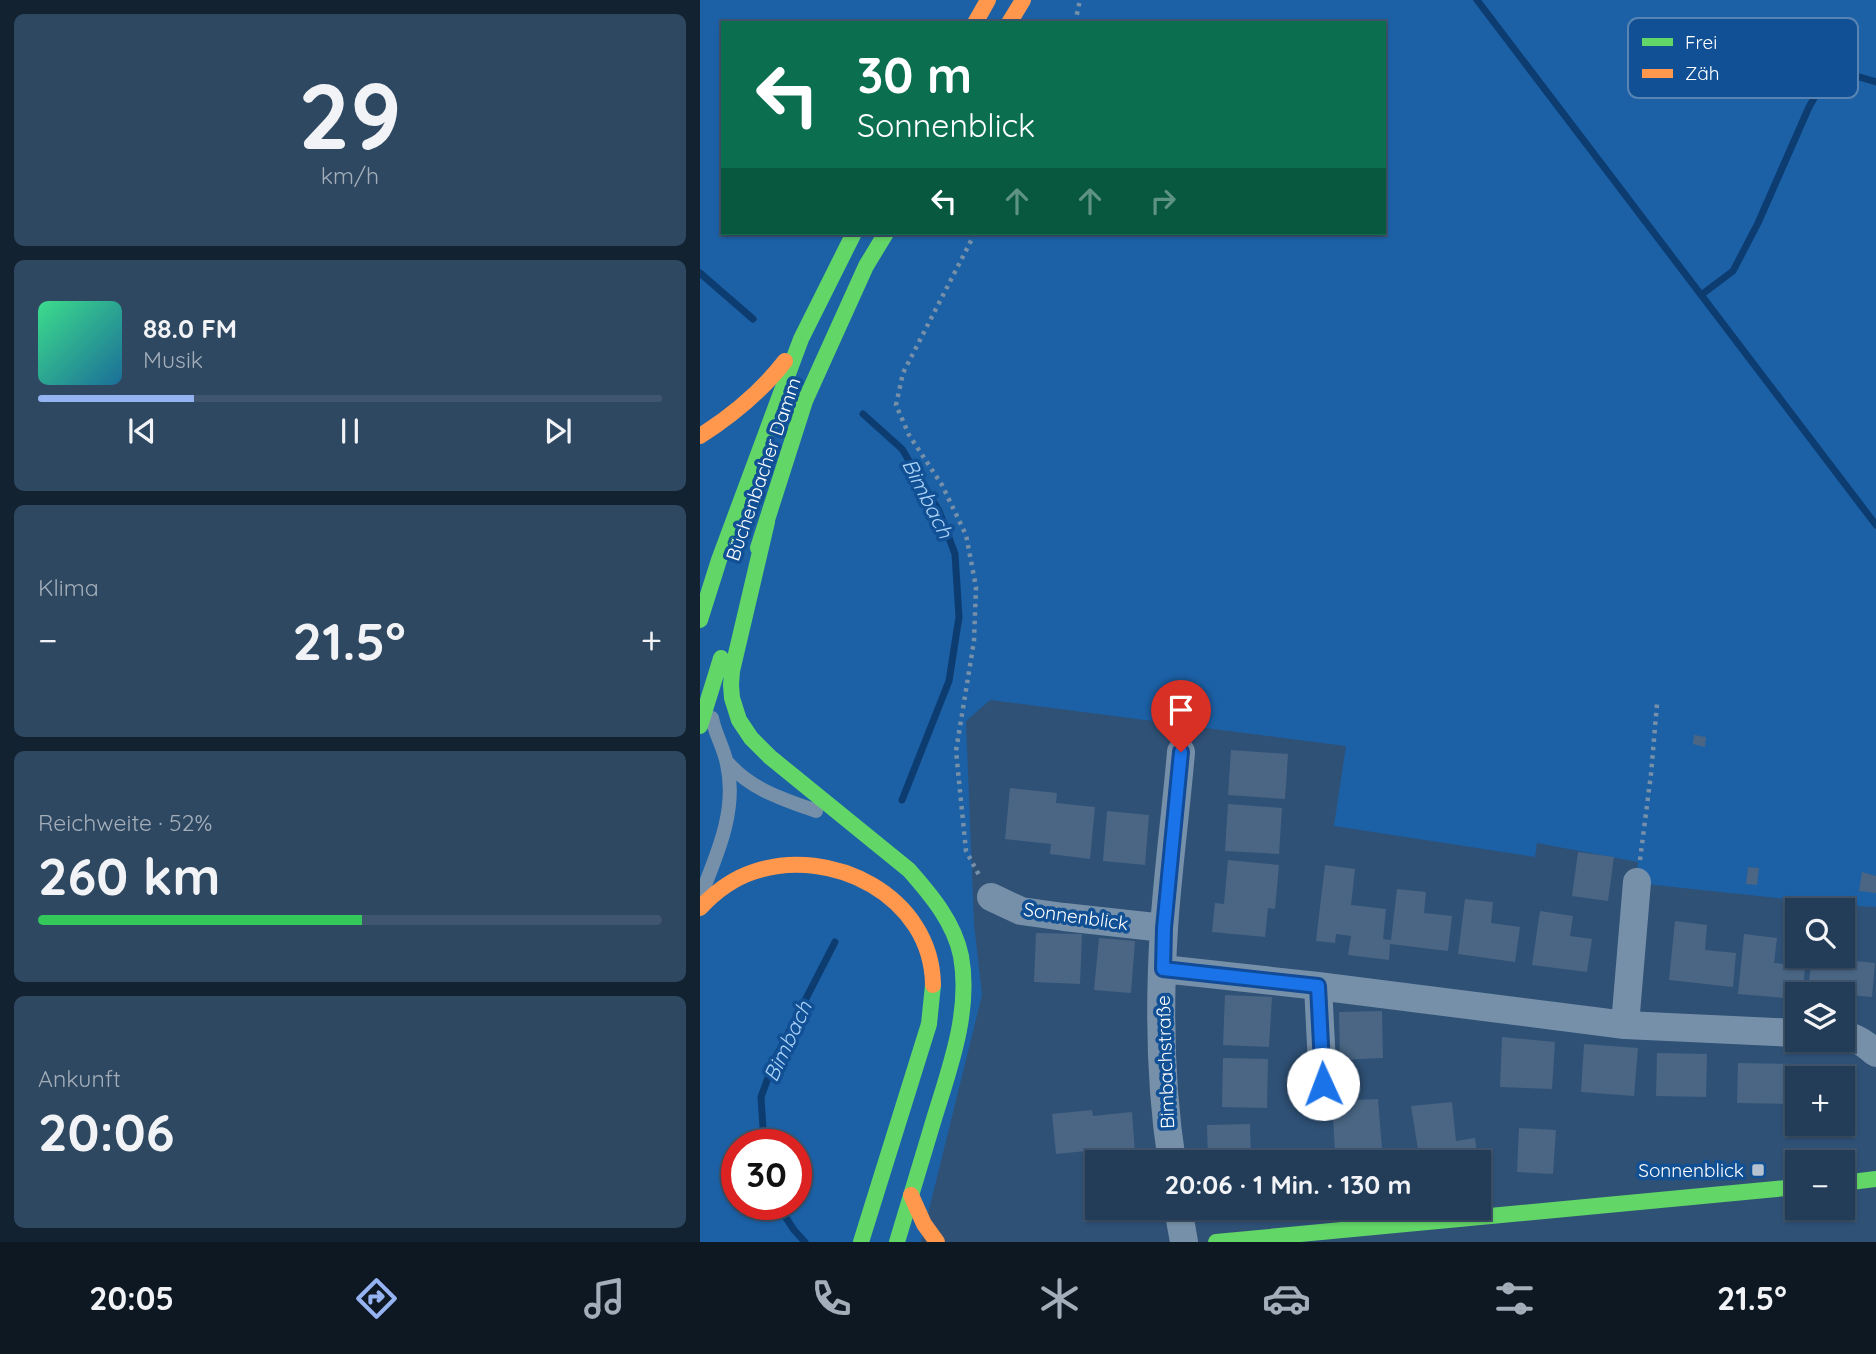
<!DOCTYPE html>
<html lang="de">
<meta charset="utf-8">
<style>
:root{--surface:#233d58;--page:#2f4861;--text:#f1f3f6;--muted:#a3aeba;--line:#40566e;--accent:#95b2f1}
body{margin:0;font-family:Quicksand,sans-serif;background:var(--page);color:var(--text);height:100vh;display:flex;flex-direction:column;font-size:26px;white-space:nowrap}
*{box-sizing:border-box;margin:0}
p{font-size:23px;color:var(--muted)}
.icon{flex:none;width:38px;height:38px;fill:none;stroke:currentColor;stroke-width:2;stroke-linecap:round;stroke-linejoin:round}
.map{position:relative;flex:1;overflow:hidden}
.drawer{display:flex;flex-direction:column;gap:14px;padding:14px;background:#132230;width:700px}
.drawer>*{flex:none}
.hud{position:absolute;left:21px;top:21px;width:665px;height:214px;border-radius:0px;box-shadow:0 2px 5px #0004,0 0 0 2px var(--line);background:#0b6e4f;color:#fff;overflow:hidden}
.tools{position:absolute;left:1085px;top:898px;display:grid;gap:14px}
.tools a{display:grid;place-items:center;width:70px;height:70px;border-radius:0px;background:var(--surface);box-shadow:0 2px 5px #0004,0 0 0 2px var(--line);font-size:35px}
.speed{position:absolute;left:21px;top:1129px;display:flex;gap:14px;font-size:35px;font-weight:700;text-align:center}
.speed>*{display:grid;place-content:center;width:91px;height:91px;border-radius:50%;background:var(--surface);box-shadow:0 2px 5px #0004,0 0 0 2px var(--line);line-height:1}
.speed .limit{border:10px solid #d22;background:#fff;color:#111}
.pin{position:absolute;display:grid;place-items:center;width:60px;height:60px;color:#fff;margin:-72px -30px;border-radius:50% 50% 50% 0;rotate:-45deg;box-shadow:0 0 7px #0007}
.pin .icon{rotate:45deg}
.me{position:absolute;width:77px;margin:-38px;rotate:358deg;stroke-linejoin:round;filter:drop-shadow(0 0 5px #0008)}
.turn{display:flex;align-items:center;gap:24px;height:147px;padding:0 21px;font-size:32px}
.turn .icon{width:91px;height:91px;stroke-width:2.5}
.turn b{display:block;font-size:49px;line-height:60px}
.lanes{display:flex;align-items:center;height:66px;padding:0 21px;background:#0003;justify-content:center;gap:35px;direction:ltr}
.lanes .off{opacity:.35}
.big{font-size:52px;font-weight:800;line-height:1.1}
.drawer .tile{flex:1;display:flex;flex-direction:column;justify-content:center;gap:10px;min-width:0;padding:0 24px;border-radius:10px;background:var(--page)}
.drawer .dial{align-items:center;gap:0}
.dial b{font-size:91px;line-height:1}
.song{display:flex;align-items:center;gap:21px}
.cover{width:84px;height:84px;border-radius:10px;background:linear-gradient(135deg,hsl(150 70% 55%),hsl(200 70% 35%))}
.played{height:7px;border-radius:4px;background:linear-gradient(90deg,var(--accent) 25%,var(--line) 25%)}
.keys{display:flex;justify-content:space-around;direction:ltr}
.heat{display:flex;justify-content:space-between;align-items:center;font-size:38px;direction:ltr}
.charge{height:10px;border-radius:5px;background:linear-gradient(90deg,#34c759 52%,var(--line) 0)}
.trip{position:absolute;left:385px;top:1150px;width:406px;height:70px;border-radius:0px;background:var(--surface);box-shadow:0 2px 5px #0004,0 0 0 2px var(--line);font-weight:800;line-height:70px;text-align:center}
.tab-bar{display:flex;height:112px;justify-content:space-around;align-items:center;background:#0e1823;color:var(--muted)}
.tab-bar .icon{width:49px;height:49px}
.tab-bar .current{color:var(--accent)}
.tab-bar b{font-size:32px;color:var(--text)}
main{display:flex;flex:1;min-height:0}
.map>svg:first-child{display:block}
.green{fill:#1c61a6;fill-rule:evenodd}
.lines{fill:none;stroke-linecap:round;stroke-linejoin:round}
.stream{stroke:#0d3c71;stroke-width:7}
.building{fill:#4a6684}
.path{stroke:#7790a9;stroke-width:4.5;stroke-dasharray:3.5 5;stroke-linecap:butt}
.lane{stroke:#7790a9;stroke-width:14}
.street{stroke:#7790a9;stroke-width:28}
.fast{stroke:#63d668;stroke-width:16}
.slow{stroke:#ff974d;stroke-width:16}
.route-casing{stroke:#114b97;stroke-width:18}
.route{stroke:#1a73e8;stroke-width:12}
.poi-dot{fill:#b6c2cf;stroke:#115094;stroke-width:2.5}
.labels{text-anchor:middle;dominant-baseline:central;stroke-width:7;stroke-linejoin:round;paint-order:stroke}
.street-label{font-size:19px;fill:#fff;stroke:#115094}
.poi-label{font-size:19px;fill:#fff;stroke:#115094;text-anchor:end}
.water-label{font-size:21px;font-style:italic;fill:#acd3fa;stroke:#115094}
.key{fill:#115094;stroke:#5884b4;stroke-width:2}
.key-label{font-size:19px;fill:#fff}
</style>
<main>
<section class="drawer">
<div class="tile dial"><b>29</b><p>km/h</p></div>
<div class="tile">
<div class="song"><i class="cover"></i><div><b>88.0 FM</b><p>Musik</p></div></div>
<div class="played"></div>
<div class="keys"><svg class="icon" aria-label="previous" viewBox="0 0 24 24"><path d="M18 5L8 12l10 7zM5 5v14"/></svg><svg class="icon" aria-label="pause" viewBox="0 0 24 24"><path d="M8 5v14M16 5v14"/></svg><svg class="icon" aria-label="next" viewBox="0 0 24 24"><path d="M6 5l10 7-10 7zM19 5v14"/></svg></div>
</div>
<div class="tile"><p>Klima</p>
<div class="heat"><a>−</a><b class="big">21.5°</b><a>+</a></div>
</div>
<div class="tile"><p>Reichweite · 52%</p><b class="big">260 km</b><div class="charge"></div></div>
<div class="tile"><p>Ankunft</p><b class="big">20:06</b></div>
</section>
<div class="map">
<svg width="1176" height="1242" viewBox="0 0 1176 1242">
<rect width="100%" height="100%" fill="#2f5176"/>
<!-- green -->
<path class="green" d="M0 0H1176V907L1143 905 936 883 938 862 837 843 835 857 634 826 646 746 290 700 266 721 274 924 282 995 221 1242H0ZM23 23H684V233H23ZM37 1144H96V1204H37Z"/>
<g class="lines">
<!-- stream -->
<path class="stream" d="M777 0 1176 525
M0 273 53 319
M1001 295 1033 271 1058 223 1109 107 1121 86 1136 70 1176 82
M163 414 202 449 239 511 255 554 259 617 249 681 202 800
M64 1144 61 1097 75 1059 135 942
M77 1204 94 1230 105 1242"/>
</g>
<!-- building -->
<path class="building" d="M994 735 1006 737 1005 747 993 744Z
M531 750 588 754 585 799 528 795Z
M310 788 357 793 356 803 395 807 390 859 350 854 351 844 305 839Z
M528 804 582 808 579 854 525 851Z
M407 811 449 815 445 865 403 861Z
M878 852 914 857 908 901 872 896Z
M528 860 579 865 575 909 568 908 565 937 512 932 515 903 524 904Z
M625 865 655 869 651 905 686 909 683 939 691 940 697 889 726 892 724 913 752 916 748 951 690 944 689 960 648 955 651 936 636 934 635 943 616 941Z
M1048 867 1059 868 1057 885 1046 884Z
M1162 872 1176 876V893L1159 891Z
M765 899 793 902 791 923 820 927 815 962 758 954Z
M840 911 873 916 870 936 892 939 887 972 832 965Z
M975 921 1007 925 1005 950 1036 953 1033 987 969 980Z
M336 933 382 934 380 984 334 982Z
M1044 934 1077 938 1074 963 1105 966 1103 994H1097V999L1038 994Z
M1143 934 1147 935 1144 960 1175 963 1172 997 1108 991 1112 956H1143Z
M399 938 435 941 431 993 394 990Z
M525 995 572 997 569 1047 523 1045Z
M682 1011 683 1058 640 1060 639 1012Z
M802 1037 855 1042 852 1089 800 1087Z
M884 1044 938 1048 934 1096 881 1092Z
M957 1053 1007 1054 1006 1097 956 1096Z
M523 1058 568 1059 567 1108 522 1107Z
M1038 1063 1098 1064 1097 1104 1037 1103Z
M678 1099 682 1149 635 1152 632 1101Z
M752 1102 756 1141 775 1138 778 1162H720L711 1106Z
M1143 1106H1155L1156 1137 1099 1138 1098 1124H1143Z
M392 1110 393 1116 432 1112 435 1154 396 1157V1150L356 1154 352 1114Z
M550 1124 551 1162H508L507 1125Z
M819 1128 856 1130 853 1174 817 1172Z"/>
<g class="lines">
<!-- path -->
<path class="path" d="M375 23 380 0
M275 233 203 373 196 405 209 435 242 485 266 535 276 587 274 641 256 751 266 851 279 875
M940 860 951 774 957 704"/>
<!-- lane -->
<path class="lane" d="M28 763C52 790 83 799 116 811
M3 890C19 850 37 808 27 764 24 748 15 734 12 718"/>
<!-- street -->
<path class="street" d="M291 897 321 911 364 917 464 928
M463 969 618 986 925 1025 1097 1033
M618 986 623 1084
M925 1025 937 882
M1143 1035C1157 1037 1165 1044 1176 1053
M472 1162C460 1085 459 1006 464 928 468 869 476 811 481 752
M478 1208 484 1242"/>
<!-- fast -->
<path class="fast" d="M67 522 32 671 31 685 32 698 39 720 51 738 70 757 209 870C231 895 254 922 261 956 271 1011 250 1067 234 1119 222 1160 209 1201 197 1242
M58 548 105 401 166 266 186 233
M0 620 19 560 101 339 154 233
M0 726 21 658
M1143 1183 1176 1179
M161 1242 229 1024 233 985
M516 1242 1097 1187"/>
<!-- slow -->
<path class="slow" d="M275 23 288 0
M309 23 323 0
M0 436C33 415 61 392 85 361
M0 908C15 892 32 879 53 872 131 845 232 896 233 985
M211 1195 224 1224 237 1242"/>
</g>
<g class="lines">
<!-- route casing -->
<g class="route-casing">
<path id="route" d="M481 752 464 928 463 969 618 986 623 1084"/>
</g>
<!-- route -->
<use href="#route" class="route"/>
</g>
<!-- markers -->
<rect class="poi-dot" x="1051" y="1163" width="14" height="14" rx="3.5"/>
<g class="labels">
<!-- street labels -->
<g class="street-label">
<text transform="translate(63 469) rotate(-71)">Büchenbacher Damm</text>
<text transform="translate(376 916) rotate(8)">Sonnenblick</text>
<text transform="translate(465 1062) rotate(-92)">Bimbachstraße</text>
</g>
<!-- poi labels -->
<g class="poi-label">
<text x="1044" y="1170">Sonnenblick</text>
</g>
<!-- water labels -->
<g class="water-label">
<text transform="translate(228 498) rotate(63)">Bimbach</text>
<text transform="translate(87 1041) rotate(-65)">Bimbach</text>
</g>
</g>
<!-- legend -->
<rect x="928" y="18" width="230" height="80" rx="10" class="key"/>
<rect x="942" y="38" width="31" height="8" fill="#63d668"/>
<rect x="942" y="69" width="31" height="9" fill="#ff974d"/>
<g class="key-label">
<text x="985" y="49">Frei</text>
<text x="985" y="80">Zäh</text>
</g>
</svg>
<div class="tools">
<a><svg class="icon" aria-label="search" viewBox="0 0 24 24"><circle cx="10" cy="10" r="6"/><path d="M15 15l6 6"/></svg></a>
<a><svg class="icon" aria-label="layers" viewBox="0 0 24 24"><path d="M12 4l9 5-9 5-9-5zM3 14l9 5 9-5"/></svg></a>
<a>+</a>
<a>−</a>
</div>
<div class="speed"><div class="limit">30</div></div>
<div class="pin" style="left:481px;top:752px;background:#d93025"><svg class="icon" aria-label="arrive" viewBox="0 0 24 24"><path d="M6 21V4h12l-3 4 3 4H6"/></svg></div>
<svg class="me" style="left:623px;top:1084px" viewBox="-20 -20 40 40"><circle r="19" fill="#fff"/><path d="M0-13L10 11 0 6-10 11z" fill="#1a73e8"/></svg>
<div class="trip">20:06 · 1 Min. · 130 m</div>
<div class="hud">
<div class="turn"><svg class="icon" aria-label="left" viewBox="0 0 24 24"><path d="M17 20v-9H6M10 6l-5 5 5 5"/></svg><div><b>30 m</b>Sonnenblick</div></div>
<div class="lanes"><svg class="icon" aria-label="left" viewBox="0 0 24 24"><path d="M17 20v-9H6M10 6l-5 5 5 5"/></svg><svg class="icon off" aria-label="ahead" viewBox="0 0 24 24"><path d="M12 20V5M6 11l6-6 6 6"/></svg><svg class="icon off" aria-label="ahead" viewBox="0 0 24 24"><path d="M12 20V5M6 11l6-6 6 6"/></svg><svg class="icon off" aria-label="right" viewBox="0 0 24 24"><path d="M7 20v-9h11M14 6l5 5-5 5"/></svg></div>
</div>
</div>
</main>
<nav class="tab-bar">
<b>20:05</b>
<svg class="icon current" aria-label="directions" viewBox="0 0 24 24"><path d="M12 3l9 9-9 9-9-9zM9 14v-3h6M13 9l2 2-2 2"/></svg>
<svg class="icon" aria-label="music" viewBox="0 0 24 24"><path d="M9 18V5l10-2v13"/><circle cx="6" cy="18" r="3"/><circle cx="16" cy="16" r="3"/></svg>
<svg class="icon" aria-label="phone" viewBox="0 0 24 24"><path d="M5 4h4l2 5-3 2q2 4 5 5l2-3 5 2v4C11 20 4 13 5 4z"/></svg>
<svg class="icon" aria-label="climate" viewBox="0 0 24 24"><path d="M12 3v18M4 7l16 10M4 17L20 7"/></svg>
<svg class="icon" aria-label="car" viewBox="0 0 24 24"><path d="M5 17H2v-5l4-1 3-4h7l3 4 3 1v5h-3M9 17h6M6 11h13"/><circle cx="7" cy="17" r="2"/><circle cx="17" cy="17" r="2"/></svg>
<svg class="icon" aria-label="filters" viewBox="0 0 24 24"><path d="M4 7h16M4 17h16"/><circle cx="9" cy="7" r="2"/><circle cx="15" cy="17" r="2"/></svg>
<b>21.5°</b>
</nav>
